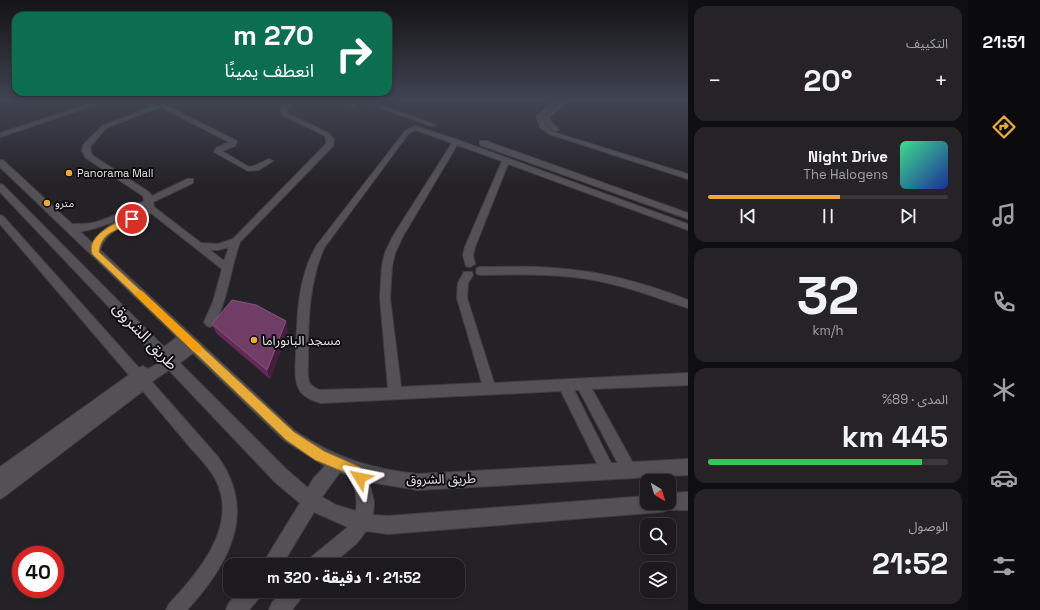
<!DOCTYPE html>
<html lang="ar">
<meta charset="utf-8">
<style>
:root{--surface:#1c1a1d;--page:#252326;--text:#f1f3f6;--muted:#a0a1a4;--line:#3a383b;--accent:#e9ab38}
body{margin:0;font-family:"Space Grotesk","Noto Sans Arabic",sans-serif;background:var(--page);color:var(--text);direction:rtl;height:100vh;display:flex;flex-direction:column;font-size:15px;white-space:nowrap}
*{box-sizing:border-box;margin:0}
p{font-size:13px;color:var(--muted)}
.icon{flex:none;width:22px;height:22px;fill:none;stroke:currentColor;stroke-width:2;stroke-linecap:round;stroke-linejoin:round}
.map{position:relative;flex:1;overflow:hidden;direction:ltr}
.side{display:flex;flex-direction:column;gap:6px;padding:6px;background:#0f0e10;width:280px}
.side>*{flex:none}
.top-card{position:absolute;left:12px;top:12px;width:380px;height:84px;border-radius:12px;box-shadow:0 2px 6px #0003,0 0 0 1px var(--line);direction:rtl;background:#0b6e4f;color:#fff;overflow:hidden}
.needle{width:26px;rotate:142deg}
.fabs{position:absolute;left:640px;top:474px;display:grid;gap:8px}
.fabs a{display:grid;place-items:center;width:36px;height:36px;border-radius:8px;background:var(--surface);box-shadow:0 2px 6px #0003,0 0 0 1px var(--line);font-size:20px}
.speed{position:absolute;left:12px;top:546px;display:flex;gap:8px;font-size:20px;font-weight:700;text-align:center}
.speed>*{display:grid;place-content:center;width:52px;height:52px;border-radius:50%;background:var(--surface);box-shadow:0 2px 6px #0003,0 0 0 1px var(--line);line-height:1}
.speed .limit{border:6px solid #d22;background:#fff;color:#111}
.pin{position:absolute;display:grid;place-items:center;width:34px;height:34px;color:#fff;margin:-17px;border:2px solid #fff;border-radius:50%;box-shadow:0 1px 4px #0007}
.me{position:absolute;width:44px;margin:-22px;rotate:305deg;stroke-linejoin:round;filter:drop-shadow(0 0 3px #0008)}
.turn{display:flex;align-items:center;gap:14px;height:84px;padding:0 12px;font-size:18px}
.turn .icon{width:52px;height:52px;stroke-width:2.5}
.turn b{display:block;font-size:28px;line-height:34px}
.big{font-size:30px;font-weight:800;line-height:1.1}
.side .widget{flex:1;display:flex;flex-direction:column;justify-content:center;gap:6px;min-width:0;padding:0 14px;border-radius:12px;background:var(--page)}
.side .dial{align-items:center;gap:0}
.dial b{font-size:52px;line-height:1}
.song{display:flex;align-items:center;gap:12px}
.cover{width:48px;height:48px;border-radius:6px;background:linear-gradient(135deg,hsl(150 70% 55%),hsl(230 70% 35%))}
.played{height:4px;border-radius:2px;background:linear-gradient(90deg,var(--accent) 55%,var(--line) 55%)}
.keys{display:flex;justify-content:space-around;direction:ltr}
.heat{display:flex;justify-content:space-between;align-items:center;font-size:22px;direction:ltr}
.charge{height:6px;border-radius:3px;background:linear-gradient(90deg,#34c759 89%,var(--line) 0)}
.trip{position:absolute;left:223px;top:558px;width:242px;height:40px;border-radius:12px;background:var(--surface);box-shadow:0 2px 6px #0003,0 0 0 1px var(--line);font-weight:800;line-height:40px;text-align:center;direction:rtl}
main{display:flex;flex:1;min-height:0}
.tabs{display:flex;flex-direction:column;width:72px;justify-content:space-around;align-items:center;background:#0b0a0c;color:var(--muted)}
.tabs .icon{width:28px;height:28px}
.tabs .selected{color:var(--accent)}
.tabs b{font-size:18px;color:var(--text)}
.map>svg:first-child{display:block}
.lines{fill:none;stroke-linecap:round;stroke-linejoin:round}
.street-casing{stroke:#413f43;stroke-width:2}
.secondary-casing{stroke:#413f43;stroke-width:2}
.street{fill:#545156;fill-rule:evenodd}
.secondary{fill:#545156;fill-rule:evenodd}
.wall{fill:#632a58}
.shaded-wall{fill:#441e3e}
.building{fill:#703d67;stroke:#82577a}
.route{fill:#e9ab38;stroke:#976f24}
.slow{fill:#f59e0b}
.poi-dot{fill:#e9ab38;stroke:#0d0c0e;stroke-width:1.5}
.labels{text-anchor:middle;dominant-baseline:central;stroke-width:4;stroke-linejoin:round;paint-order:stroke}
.far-poi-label{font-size:11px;fill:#e3e1e4;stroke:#0d0c0e;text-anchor:start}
.poi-label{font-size:13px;fill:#e3e1e4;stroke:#0d0c0e;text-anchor:start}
.street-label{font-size:13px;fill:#e3e1e4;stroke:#0d0c0e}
.near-street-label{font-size:16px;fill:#e3e1e4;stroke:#0d0c0e}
</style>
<main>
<nav class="tabs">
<b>21:51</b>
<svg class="icon selected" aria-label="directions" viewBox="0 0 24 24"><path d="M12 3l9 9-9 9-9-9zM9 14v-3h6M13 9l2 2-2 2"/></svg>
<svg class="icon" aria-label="music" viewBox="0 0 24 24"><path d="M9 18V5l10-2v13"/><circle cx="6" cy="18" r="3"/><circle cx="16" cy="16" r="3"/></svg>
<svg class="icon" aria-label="phone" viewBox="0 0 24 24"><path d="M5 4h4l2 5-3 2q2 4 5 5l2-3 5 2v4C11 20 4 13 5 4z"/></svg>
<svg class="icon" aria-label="climate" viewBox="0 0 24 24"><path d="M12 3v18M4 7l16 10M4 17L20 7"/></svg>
<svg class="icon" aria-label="car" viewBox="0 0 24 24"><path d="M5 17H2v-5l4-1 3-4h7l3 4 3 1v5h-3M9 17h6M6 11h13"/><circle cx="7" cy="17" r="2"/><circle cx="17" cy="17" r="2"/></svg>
<svg class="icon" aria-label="filters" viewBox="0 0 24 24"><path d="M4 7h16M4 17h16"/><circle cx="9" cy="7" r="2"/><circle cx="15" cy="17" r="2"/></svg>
</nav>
<section class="side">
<div class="widget"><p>التكييف</p>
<div class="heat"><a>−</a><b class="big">20°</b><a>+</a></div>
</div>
<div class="widget">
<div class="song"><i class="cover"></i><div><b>Night Drive</b><p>The Halogens</p></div></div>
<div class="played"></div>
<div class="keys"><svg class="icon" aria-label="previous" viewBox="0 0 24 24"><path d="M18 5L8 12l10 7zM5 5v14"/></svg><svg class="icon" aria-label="pause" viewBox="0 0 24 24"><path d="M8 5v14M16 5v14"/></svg><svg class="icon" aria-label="next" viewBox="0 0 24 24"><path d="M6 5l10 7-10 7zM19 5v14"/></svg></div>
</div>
<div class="widget dial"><b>32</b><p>km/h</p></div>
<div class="widget"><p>المدى · 89%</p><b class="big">445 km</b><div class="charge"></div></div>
<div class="widget"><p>الوصول</p><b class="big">21:52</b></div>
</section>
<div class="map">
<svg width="688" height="610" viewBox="0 0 688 610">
<rect width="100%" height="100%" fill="#252227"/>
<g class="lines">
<!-- street casing -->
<g class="street-casing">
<path id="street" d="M137 99H144L160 107 106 128 90 147 92 155 149 192 152 196 187 179H193V183L153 202 154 207 201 243 218 244 233 239 326 144V139L324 135 282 115C277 104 289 99 299 99L287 107V113L328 133 334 139 333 146 240 242C230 270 228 299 214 325L210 327 206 325 204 322 213 302 222 269 151 213C135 220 115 226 105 240 101 244 101 250 98 254L95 255 90 252C97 226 123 218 146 208L145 207C131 214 77 242 64 228 69 222 84 225 92 223 110 219 127 209 144 201L143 196 86 158 82 151 83 145 102 126 151 107ZM229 247 224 261 210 250H218Z
M168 99H176L167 103H163V101Z
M331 99H339L356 106 351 107Z
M356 99H364L436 125 431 126Z
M554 99H560L542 117 545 125 553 132 688 174V179L549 134 540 127 536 117Z
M564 99H570L550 117 551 122 559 130 554 131 545 123 544 117Z
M161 105H165L237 141 235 146 222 151 249 167 254 166 269 159 273 161 259 170 248 171 214 152 216 148 229 142 161 107Z
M415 126 458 140 688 224V230L508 164 475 247 473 255 475 264 470 267 466 266 463 255 465 247 502 161 457 145 403 236 395 253 392 266 390 298 401 387 482 383 457 298 458 283 464 272H472L473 275 468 283 467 298 494 383 688 373V385L592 389 634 465 636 470 634 475 629 477 624 475 579 390H574L615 471 613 476 608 478 603 476 561 391 321 403C313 401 305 398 300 391 293 379 296 365 296 352 297 316 298 276 317 245L405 131ZM416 130 452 143 393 236 385 253 382 266 380 298 388 388 319 390C315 388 311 386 309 382 307 375 308 365 308 357 308 320 309 283 324 248L409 133Z
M480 141H486L688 213V219L480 145Z
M0 215 3 216 139 368 143 366 148 369 171 357 175 358 177 362C173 370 159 375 152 382L218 457C258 513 228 565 187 610H166L169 604C198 573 239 526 216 480 210 468 199 457 190 447 174 428 158 409 143 391L5 496 0 499V467L129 375 0 224Z
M481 267C505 267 530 266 554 268 601 271 645 283 688 300V308C663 300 638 290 612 284 569 273 525 274 481 275L477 274 476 271 477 268Z"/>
</g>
<!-- secondary casing -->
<g class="secondary-casing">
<path id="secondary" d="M104 99H113L0 137V133Z
M0 160H3L295 431C337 458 369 469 418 474L688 459V475L418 490 369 482 374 502 373 515 388 516 647 496V503H669V493L688 492V510H667L662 512 388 534 366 531 357 543 331 565H308L310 558 315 554 348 527 314 512 282 565H262L300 503 275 482 0 192V184L3 185 164 347 177 337 0 167ZM193 353 285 441 325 466 313 479 308 488 287 470 180 363ZM340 472 349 476C355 488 358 498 356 511L336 505 322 497Z
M239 591H262L259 598 249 610H226L229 603Z
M282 591H304L301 598 292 610H269L272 603Z"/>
</g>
<!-- street -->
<use href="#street" class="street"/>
<!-- secondary -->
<use href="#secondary" class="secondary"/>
</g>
<!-- wall -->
<path class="wall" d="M212 324 288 332 270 379 217 334Z"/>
<!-- shaded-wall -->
<path class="shaded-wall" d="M286 321 288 332 270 379 267 370Z"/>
<!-- building -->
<path class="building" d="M232 300 256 305 286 321 267 370 212 324Z"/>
<!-- sky -->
<linearGradient id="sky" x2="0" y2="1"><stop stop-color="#141315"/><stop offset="0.54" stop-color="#404452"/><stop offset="1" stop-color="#404452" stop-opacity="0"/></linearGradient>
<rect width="688" height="184" fill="url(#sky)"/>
<!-- route -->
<path class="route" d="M129 217H132L136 219C122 232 102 228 99 252L294 432 324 451 360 467 366 478 365 482 360 484 356 482 351 475 315 460 286 440 92 254C86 235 116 223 129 217Z"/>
<!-- slow -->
<path class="slow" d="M139 290 142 291 201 346 202 349 201 352 197 353 194 352 136 296 134 294Z"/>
<!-- markers -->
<g class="poi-dot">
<circle cx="69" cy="173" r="4"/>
<circle cx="47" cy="203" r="4"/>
<circle cx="254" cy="340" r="4"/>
</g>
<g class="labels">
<!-- far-poi labels -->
<g class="far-poi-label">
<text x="77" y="173">Panorama Mall</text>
<text x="55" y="203">مترو</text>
</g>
<!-- poi labels -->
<g class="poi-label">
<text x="262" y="340">مسجد البانوراما</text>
</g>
<!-- street labels -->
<g class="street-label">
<text transform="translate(441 479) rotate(-1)">طريق الشروق</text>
</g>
<!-- near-street labels -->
<g class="near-street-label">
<text transform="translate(145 336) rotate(46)">طريق الشروق</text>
</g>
</g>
</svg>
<div class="fabs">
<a><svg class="needle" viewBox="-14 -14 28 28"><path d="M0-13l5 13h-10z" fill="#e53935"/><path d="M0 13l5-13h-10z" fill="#a0a1a4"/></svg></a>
<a><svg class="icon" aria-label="search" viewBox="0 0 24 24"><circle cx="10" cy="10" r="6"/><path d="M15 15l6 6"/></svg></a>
<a><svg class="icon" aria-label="layers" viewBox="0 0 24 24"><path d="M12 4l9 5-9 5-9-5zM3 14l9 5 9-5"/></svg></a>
</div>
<div class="speed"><div class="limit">40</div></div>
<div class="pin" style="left:132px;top:219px;background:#d93025"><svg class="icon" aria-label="arrive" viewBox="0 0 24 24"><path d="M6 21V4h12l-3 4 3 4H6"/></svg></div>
<svg class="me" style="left:360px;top:478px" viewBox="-20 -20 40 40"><path d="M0-17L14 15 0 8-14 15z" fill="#e9ab38" stroke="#fff" stroke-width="4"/></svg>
<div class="trip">21:52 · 1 دقيقة · 320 m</div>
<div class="top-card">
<div class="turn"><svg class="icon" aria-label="right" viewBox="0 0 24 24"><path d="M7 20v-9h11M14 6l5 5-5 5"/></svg><div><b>270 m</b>انعطف يمينًا</div></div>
</div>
</div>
</main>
